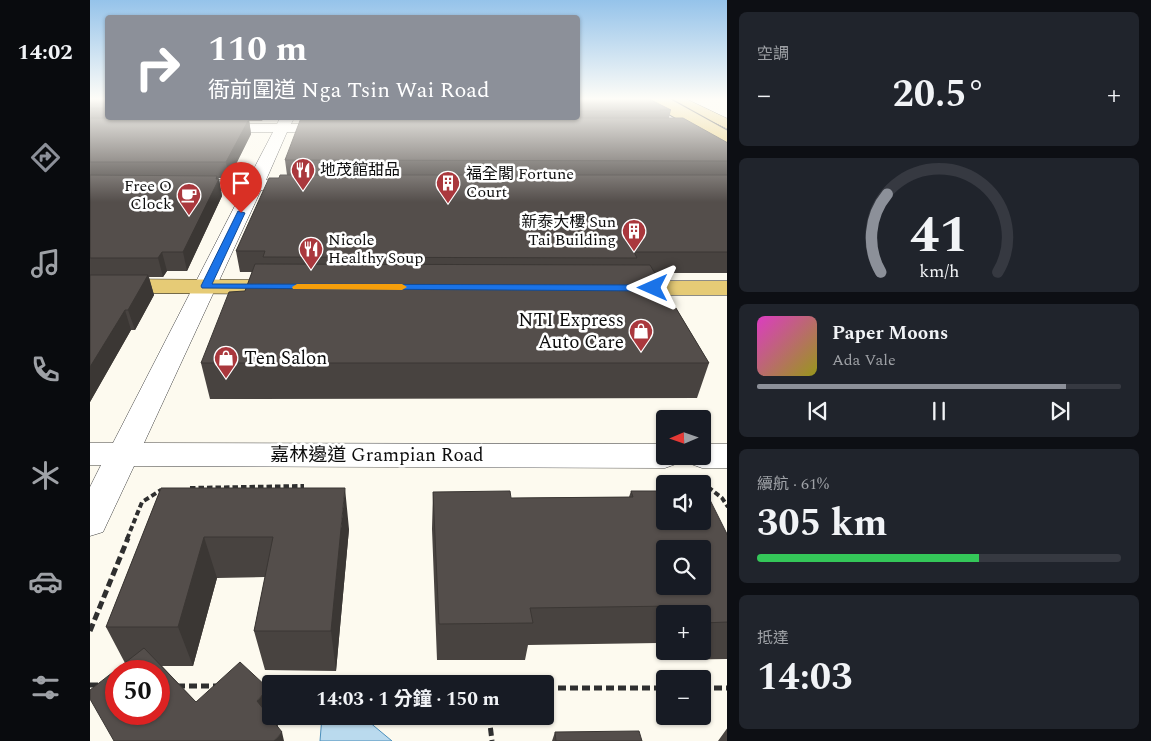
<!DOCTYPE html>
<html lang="zh-TW">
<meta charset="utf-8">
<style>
:root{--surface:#171b24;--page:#20242c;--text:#f1f3f6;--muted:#9ea1a6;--line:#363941;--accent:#8c9099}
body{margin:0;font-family:Spectral,"Noto Sans TC",serif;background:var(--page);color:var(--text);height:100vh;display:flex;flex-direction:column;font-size:19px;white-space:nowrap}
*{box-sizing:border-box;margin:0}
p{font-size:16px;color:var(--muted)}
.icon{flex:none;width:28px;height:28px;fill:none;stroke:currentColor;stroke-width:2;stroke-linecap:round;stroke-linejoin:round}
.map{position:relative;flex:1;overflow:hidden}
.sheet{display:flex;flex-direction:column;gap:12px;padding:12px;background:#0d0f14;width:424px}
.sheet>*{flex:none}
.guide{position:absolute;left:15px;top:15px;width:475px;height:105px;border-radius:5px;box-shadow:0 1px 4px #0004;background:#8c9099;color:#fff;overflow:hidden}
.needle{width:32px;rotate:268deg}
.fabs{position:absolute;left:566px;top:410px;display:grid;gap:10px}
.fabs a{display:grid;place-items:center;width:55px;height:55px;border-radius:5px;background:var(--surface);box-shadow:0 1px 4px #0004;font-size:25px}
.speed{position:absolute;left:15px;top:660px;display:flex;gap:10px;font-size:25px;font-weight:700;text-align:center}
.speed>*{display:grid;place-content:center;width:65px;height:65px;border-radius:50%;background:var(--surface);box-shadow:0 1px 4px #0004;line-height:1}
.speed .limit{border:8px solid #d22;background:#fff;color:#111}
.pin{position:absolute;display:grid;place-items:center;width:42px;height:42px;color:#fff;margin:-51px -21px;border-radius:50% 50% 50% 0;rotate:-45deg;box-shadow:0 0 5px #0007}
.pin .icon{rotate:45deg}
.me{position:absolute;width:55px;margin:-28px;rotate:270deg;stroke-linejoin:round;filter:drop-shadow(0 0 4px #0008)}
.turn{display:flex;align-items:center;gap:18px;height:105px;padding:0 20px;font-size:22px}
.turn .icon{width:65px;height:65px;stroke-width:2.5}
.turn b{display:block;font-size:35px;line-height:42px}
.big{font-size:38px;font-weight:700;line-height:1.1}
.sheet .widget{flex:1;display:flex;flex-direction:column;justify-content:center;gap:8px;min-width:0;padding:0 18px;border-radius:8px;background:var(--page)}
.sheet .dial{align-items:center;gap:0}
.dial svg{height:130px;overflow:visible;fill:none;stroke:var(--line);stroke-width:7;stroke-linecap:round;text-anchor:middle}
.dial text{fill:var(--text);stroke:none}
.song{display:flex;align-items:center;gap:15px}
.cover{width:60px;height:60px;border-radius:8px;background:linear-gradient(135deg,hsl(310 70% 55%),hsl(60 70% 35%))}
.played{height:5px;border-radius:2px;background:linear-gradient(90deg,var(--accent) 85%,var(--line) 85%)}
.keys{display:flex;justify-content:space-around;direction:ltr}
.heat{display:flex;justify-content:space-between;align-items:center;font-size:28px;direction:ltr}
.charge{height:8px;border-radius:4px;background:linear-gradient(90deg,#34c759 61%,var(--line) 0)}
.trip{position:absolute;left:172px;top:675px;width:292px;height:50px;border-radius:5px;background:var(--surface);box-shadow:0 1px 4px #0004;font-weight:700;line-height:50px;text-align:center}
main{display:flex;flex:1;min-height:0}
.menu{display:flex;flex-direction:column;width:90px;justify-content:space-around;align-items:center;background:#090b0e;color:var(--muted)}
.menu .icon{width:35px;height:35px}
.menu .selected{color:var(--accent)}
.menu b{font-size:22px;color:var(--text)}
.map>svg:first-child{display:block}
.water{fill:#badaee;stroke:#4b8ebb}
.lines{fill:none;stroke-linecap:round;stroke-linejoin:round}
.minor-casing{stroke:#404040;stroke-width:1}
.major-casing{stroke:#1e1e1e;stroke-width:1}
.path-far1{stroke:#2f2f2f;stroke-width:4;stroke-dasharray:5.5 3;stroke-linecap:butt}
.path{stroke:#2f2f2f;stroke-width:5;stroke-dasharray:8 4;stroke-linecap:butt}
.minor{fill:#fff;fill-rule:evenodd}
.major{fill:#e6cb76;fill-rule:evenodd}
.major-bridge-casing{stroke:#1e1e1e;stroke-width:16;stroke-linecap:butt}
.major-bridge{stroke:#e6cb76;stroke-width:14}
.wall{fill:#484340;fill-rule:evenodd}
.shaded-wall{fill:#3b3734}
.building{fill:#544e4b;stroke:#3b3734;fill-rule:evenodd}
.route{fill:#1a73e8;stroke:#114b97}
.slow{fill:#f59e0b}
.labels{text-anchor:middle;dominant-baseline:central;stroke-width:5;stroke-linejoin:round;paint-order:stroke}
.far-poi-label{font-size:16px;fill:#0d0d0d;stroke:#fff;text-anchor:start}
.poi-label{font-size:19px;fill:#0d0d0d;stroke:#fff;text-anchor:end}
.street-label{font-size:19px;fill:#0d0d0d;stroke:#fff}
</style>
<main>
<nav class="menu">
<b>14:02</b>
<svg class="icon selected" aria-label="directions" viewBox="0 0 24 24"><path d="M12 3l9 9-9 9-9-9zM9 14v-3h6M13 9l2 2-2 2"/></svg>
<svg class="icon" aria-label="music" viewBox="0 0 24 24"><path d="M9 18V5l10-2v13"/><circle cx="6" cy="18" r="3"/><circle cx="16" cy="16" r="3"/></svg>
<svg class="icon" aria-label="phone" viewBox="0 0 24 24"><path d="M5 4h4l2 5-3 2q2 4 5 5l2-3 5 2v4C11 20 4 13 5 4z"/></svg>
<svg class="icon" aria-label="climate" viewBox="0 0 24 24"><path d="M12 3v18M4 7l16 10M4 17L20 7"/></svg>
<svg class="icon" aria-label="car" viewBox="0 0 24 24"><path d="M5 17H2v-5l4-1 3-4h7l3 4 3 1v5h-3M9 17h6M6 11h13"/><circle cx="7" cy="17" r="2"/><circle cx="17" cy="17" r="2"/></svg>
<svg class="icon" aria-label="filters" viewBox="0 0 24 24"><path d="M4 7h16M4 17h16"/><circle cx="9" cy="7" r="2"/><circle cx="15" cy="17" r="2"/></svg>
</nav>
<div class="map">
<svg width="638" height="741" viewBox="0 0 638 741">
<rect width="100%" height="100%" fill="#fdfaef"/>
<!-- water -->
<path class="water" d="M232 716H272L302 741H230Z"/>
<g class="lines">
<!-- minor casing -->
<g class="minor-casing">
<path id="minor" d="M190 118H204L201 124H246L251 125 253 128 251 131 246 132H197L176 180 219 181 222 185 219 189 213 190H171L54 443 575 444V456H591L586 464 575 468 44 466 13 532 0 536V487L11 465H0V443H23L153 190H94L88 189 85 185 88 181 94 180H158L183 132H124L119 131 117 128 119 125 124 124H187Z
M612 444H638V468H612L601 464 596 456H612Z"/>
</g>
<!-- major casing -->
<g class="major-casing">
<path id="major" d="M578 98H594L638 119V129L579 101Z
M0 279 193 280 201 282 205 287 201 292 193 294 0 293Z
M536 281H638V295H536L528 293 524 288 528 283Z"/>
</g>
<!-- path-far1 -->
<path class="path-far1" d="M618 487 632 498 638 507
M100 488 214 486
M37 539 52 502 71 490"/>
<!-- path -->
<path class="path" d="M0 631 38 538
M0 685H9
M87 686H126
M172 686H181
M456 688H575
M612 688H638
M399 716 402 741"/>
<!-- minor -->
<use href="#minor" class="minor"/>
<!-- major -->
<use href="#major" class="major"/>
<!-- major-bridge casing -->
<g class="major-bridge-casing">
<path id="major-bridge" d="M564 98 638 139"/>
</g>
<!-- major-bridge -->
<use href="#major-bridge" class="major-bridge"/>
</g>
<!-- wall -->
<path class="wall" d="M0 98H18V118H174L172 121H159L161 134 139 178H128L129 179 132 196 97 271H77L73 277H59L64 295 45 330H41L0 402Z
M488 98 581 110 579 118 638 143V273H565L619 363 607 398 120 399 111 363 155 291 162 272H150L146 251 189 178 197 175 195 160 217 118H488Z
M71 488 259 529 246 671 175 670 164 631 175 577 127 578 103 666H72L106 702 181 701 188 727 24 741 35 663 16 627Z
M541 491 638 536V659L573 660 568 643 438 645 435 660H347L342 529 343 492 421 498 539 497ZM575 614H612V651H575Z
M638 727V741H628Z
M465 732 552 741H462Z"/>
<!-- shaded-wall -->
<path class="shaded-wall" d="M159 119 161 134 139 178 136 162Z
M127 176 128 181 129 179 132 196 97 271 93 252Z
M72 252 77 271 73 277 68 258Z
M58 275 64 295 45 330 38 310Z
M35 310 41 330 0 402V367Z
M255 488 259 529 246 671 241 631Z
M114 537 127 578 103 666 88 627Z
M178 688 181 701V716H185L188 727 178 739 167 701Z
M192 732 194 741H184Z"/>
<!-- building -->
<path class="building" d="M0 98H18V108H0Z
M488 98H557L581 110H570L571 111H488Z
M0 118 159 119 136 162H0Z
M211 118H593L638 143V161L195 160Z
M0 175 127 176 126 179H129L93 252H72L68 258H0Z
M190 175H638V252H544L547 258 173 257 175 251H146L179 178H189Z
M165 264 560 265 619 363H111L139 292 155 291Z
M0 275H58L38 310H35L0 367Z
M71 488H255L241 631H164L183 537H114L88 627H16Z
M615 490 638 536V622L612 623V614H586L584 606 440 608 443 623 349 624 343 492 420 491 421 498 543 497 541 491H575V521H612V491ZM575 549H612V586H575Z
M54 648 106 702 150 662 178 688 167 701 192 732 184 741H24L0 699V690ZM26 671H69V714H26Z
M549 731 552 741H466L465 732Z"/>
<!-- sky -->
<linearGradient id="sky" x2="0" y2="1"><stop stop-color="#95c3ea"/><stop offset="0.49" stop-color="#fefdf8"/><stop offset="1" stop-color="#fefdf8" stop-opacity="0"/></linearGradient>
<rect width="638" height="202" fill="url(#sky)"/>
<!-- route -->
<path class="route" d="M148 211 155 213 122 284 563 285 567 288 563 291 112 288 111 286Z"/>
<!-- slow -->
<path class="slow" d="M207 284H312L317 287 312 290 203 289 202 287Z"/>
<!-- icons -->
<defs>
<g id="restaurant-pin" transform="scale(1.25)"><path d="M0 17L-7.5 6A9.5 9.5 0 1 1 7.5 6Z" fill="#aa383d" stroke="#fff"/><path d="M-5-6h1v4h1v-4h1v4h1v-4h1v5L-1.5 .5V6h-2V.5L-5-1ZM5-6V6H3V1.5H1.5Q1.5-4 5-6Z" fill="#fff"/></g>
<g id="building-pin" transform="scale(1.25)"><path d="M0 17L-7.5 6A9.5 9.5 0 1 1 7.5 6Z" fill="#aa383d" stroke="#fff"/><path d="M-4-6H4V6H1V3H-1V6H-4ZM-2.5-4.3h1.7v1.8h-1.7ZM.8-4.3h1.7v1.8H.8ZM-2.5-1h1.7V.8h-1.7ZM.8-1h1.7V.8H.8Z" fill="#fff"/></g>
<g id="cafe-pin" transform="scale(1.25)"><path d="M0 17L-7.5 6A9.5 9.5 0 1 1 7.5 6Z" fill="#aa383d" stroke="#fff"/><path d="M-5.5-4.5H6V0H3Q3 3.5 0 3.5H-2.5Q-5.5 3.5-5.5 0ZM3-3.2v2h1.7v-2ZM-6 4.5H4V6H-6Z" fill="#fff"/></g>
<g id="shop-pin" transform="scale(1.25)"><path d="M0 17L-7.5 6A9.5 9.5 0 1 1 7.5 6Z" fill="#aa383d" stroke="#fff"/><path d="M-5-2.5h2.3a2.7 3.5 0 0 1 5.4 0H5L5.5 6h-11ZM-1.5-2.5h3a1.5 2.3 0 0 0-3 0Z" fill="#fff"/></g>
</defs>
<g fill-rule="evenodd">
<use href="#restaurant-pin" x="213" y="170"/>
<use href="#building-pin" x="358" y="183"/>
<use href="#cafe-pin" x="99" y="195"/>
<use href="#building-pin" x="544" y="231"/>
<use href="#restaurant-pin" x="221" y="249"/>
<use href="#shop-pin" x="551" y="331"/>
<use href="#shop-pin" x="136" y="358"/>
</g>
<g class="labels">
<!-- far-poi labels -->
<g class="far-poi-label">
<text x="230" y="170">地茂館甜品</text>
<text x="376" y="174">福全閣 Fortune<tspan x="376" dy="18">Court</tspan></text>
<text x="82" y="186" text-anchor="end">Free O<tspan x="82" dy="18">Clock</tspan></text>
<text x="526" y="222" text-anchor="end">新泰大樓 Sun<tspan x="526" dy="18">Tai Building</tspan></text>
<text x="238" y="240">Nicole<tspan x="238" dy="18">Healthy Soup</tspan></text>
</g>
<!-- poi labels -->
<g class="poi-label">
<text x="534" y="320">NTI Express<tspan x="534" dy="22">Auto Care</tspan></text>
<text x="154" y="358" text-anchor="start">Ten Salon</text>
</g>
<!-- street labels -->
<g class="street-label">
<text x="287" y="455">嘉林邊道 Grampian Road</text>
</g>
</g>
</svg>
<div class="fabs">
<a><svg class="needle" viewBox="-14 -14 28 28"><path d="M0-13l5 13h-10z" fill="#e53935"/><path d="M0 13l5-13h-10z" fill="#9ea1a6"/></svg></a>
<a><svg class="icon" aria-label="sound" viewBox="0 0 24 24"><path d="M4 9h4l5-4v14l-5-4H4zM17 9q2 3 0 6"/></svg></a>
<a><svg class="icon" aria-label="search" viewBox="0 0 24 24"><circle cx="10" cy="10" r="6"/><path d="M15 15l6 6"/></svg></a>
<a>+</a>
<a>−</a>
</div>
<div class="speed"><div class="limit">50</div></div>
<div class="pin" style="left:151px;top:213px;background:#d93025"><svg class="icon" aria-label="arrive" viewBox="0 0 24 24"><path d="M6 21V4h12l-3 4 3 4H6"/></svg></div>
<svg class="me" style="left:563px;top:288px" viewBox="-20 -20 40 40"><path d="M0-17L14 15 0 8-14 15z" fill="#1a73e8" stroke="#fff" stroke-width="4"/></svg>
<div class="trip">14:03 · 1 分鐘 · 150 m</div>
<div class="guide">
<div class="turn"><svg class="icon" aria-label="right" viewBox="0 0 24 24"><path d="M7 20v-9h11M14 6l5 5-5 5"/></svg><div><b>110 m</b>衙前圍道 Nga Tsin Wai Road</div></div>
</div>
</div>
<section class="sheet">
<div class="widget"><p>空調</p>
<div class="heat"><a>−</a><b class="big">20.5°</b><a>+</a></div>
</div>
<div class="widget dial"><svg viewBox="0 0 100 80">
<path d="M14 69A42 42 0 1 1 86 69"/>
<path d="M14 69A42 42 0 0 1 18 21" stroke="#8c9099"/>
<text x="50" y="56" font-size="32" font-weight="700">41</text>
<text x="50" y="72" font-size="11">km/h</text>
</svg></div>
<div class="widget">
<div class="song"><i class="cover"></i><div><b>Paper Moons</b><p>Ada Vale</p></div></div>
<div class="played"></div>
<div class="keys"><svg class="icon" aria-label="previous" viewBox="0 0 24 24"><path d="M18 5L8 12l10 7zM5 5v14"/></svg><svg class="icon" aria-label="pause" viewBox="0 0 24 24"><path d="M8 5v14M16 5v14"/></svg><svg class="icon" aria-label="next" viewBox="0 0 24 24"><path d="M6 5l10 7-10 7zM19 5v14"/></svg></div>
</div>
<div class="widget"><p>續航 · 61%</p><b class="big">305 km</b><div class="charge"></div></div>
<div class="widget"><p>抵達</p><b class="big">14:03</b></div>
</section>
</main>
